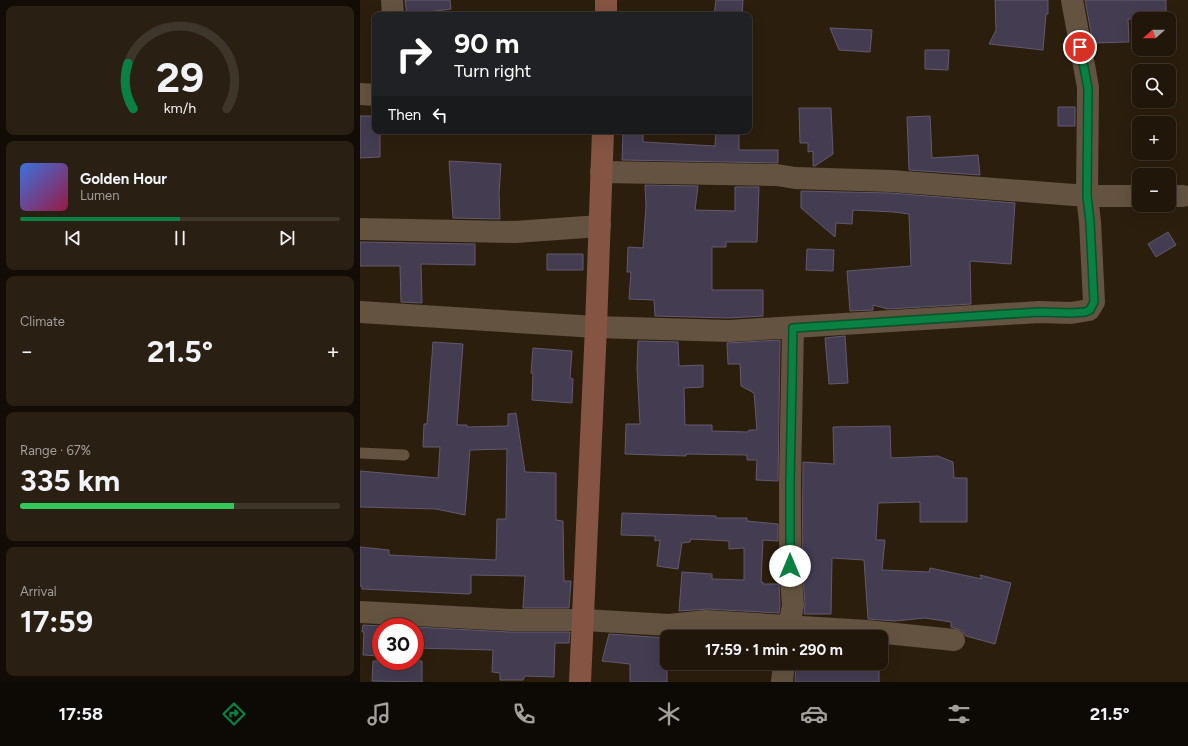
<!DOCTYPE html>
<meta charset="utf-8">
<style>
:root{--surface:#21160a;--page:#291f13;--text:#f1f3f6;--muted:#a29f9c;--line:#3e352b;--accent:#0b8043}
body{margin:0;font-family:Figtree,sans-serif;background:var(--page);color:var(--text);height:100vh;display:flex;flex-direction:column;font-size:15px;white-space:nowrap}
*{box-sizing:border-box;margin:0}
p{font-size:13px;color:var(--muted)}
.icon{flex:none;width:22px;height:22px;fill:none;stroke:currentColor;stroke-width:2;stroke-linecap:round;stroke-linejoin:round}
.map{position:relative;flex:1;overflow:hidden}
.drawer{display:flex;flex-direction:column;gap:6px;padding:6px;background:#120c06;width:360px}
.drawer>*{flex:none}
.hud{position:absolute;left:12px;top:12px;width:380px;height:122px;border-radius:8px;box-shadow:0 4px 16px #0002,0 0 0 1px var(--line);background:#202124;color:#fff;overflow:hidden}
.needle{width:26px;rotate:249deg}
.tools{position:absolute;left:772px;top:12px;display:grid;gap:8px}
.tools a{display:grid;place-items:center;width:44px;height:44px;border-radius:8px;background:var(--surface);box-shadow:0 4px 16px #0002,0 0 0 1px var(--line);font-size:20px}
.speed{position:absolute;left:12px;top:618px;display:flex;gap:8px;font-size:20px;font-weight:700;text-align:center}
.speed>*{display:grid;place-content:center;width:52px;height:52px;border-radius:50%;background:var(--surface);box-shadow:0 4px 16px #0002,0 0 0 1px var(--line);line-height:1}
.speed .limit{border:6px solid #d22;background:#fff;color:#111}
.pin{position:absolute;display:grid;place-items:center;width:34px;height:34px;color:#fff;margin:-17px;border:2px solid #fff;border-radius:50%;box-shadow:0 1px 4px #0007}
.me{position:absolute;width:44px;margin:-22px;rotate:0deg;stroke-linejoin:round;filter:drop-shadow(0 0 3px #0008)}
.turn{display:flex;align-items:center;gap:14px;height:84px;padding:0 16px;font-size:18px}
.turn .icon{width:52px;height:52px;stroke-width:2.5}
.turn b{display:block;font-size:28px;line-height:34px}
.then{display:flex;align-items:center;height:38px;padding:0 16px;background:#0003;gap:8px;font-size:15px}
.big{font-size:30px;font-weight:700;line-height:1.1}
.drawer .tile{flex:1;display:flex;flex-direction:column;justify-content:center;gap:6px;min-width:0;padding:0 14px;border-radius:8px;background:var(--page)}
.drawer .dial{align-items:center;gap:0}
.dial svg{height:104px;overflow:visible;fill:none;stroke:var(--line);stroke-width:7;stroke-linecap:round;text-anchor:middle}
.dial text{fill:var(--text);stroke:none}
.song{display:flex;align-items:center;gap:12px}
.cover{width:48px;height:48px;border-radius:6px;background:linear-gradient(135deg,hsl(220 70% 55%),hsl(340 70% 35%))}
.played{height:4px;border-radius:2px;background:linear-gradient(90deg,var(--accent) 50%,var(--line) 50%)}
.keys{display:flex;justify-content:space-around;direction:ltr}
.heat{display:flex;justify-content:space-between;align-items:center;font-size:22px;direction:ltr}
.charge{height:6px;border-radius:3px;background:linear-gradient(90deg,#34c759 67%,var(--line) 0)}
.trip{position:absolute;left:300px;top:630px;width:228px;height:40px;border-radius:8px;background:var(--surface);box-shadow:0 4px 16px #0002,0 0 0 1px var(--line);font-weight:700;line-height:40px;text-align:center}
.tab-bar{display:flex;height:64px;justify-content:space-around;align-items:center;background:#0d0904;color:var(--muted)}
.tab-bar .icon{width:28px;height:28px}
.tab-bar .selected{color:var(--accent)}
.tab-bar b{font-size:18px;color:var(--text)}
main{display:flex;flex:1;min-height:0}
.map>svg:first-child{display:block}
.building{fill:#443c51;stroke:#61596e}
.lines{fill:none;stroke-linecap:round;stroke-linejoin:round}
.lane{stroke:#635340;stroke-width:11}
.street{stroke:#635340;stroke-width:22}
.secondary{stroke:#855443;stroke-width:22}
.route-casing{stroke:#07532c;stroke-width:10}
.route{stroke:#0b8043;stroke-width:7}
</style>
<main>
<section class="drawer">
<div class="tile dial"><svg viewBox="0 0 100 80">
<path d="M14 69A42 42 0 1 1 86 69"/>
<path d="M14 69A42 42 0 0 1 10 34" stroke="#0b8043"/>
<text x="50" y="56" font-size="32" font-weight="700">29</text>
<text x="50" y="72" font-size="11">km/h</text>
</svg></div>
<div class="tile">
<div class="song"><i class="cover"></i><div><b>Golden Hour</b><p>Lumen</p></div></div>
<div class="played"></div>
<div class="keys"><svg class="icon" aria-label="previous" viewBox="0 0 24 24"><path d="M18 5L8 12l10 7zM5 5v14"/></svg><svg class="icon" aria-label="pause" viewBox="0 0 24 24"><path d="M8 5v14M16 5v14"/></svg><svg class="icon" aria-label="next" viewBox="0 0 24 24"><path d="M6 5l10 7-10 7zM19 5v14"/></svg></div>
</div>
<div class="tile"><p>Climate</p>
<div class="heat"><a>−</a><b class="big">21.5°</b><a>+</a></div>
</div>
<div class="tile"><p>Range · 67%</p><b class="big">335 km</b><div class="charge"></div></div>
<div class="tile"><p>Arrival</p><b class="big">17:59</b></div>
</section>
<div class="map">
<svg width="828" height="682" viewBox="0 0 828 682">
<rect width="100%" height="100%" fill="#2c1e0d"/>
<!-- building -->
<path class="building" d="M45 0H90L91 9 47 15Z
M356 0H383L382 15H354Z
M635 0H688V14H686L683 50 629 44 636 30Z
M725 0H806V19H768L769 42 733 43Z
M470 28 512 30 510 52 479 50Z
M565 50H589L588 70 565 69Z
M698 107H715V126H698Z
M439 108H471L473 154 455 166H453V151L448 152V143H440Z
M0 116H15V131H20V157L0 158Z
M570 116 572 158 618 155 620 175 549 170 547 117Z
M263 131H283V142L355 146 356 131H379V150H418V163L262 160Z
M89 161 141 164 139 193 140 219 93 218Z
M285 185 338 186 335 210 375 211V187H399L397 242H366V247H352V290H403V316L369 318 295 316 294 300 269 299 271 272H267L268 247 283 248 286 206Z
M441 191 530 193 655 203 651 264 610 261 611 304 528 309 513 305V310L490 311 487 271 551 266 549 214 534 212 493 210 492 224 476 223 475 237 441 208Z
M808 232 816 245 796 257 788 244Z
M0 242 115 244V265L61 264 62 303 41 302 40 266H0Z
M447 249 474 250 473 271 446 270Z
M187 254H223V270H187Z
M485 336 488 383 469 384 465 338Z
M420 340 418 481 396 480 397 460H387V455L326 454V456L265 454 266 424H280L277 368 278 341 318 342 319 366 343 365V387L324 388 325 425H352V431L388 432 389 430H397L394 393 381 386 380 364H368L367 343Z
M73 342 103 344 97 425H107V427L148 426V414L156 413 165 472 196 473V520L203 521 204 581H211L209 608H163L165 576 111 575V593L109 594 2 589V586H0V547L29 550V555L136 560 137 519H146L147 449 110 450 105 515 76 509 0 507V471L78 478 80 447H63L64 424H67Z
M173 348 212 351 210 378 213 379 212 403 172 400 173 373H171Z
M530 426 531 458 578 456 593 462 594 478H607V522H560V502L518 503 516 540H525L522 570 569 572 570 568 622 579 620 575 651 583 635 644 606 636 601 630 591 627V622L565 618 535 621 508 619 504 560 472 558 471 614H444L445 604 442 566 443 462 474 464 473 427Z
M262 513 356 516V518H387V521L418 524V541L403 540 401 582H403V584H419L420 604 419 613 347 609 319 611 322 572 352 574V579L384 580V548L369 549V541L331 539 330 542 322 543 318 569 297 566 300 540 295 541V536L261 535Z
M3 625 21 626V656L3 655 4 632H2Z
M55 627 149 632H210L209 643H195L194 677 165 676 163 680H140V673L132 672 133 650 55 648Z
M249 634 307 638V682H270V664L242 661Z
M13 661H62V682L12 681Z
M492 663H519V682H435L436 666 492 669Z"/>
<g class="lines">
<!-- lane -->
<path class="lane" d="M0 453 44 455"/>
<!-- street -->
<path class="street" d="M32 0 33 15
M0 94 15 95
M241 172 417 175 435 178 531 181 727 196H779
M809 196H823
M0 229 155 232 240 226
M0 312 236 327 369 331 679 312 711 313 729 310 734 302 730 222 727 196 728 87 712 0
M0 612 150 620H224L309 625 346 621 507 631 594 640
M427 637 433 605 430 566V482L433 328
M422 682 424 663"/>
<!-- secondary -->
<path class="secondary" d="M246 15V0
M220 682 236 327 243 131"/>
</g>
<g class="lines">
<!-- route casing -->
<g class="route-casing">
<path id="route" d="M430 566V482L433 328 679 312 711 313 725 312 730 310 734 302 730 222 727 196 728 88 720 47"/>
</g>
<!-- route -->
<use href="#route" class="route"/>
</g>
</svg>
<div class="tools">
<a><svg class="needle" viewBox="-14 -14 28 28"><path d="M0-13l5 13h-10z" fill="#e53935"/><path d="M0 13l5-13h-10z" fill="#a29f9c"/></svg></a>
<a><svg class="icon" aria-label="search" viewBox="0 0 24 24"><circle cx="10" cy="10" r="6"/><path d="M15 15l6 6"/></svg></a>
<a>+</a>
<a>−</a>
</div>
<div class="speed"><div class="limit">30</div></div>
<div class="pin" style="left:720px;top:47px;background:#d93025"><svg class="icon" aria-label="arrive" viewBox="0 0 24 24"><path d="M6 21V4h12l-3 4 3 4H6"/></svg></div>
<svg class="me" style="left:430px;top:566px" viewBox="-20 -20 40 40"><circle r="19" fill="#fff"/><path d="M0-13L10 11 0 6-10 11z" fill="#0b8043"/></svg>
<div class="trip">17:59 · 1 min · 290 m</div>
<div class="hud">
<div class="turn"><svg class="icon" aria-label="right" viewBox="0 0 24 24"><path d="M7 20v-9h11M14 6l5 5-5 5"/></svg><div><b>90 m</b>Turn right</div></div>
<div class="then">Then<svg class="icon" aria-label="left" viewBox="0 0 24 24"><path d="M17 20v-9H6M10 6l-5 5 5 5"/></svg></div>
</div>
</div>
</main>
<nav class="tab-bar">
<b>17:58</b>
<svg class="icon selected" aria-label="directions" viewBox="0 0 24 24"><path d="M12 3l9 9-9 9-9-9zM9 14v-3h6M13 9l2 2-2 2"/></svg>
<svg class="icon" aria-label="music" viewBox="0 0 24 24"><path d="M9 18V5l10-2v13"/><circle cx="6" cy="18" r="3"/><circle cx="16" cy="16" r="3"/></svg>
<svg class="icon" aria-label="phone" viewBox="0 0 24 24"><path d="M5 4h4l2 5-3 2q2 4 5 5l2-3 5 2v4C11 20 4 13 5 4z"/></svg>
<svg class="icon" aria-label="climate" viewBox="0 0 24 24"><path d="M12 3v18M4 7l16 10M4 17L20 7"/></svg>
<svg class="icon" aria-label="car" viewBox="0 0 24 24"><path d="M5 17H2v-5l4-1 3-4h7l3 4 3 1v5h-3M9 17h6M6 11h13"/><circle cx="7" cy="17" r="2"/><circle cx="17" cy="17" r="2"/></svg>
<svg class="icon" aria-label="filters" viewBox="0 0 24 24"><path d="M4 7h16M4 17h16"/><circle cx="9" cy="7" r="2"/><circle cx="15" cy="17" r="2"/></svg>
<b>21.5°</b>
</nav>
